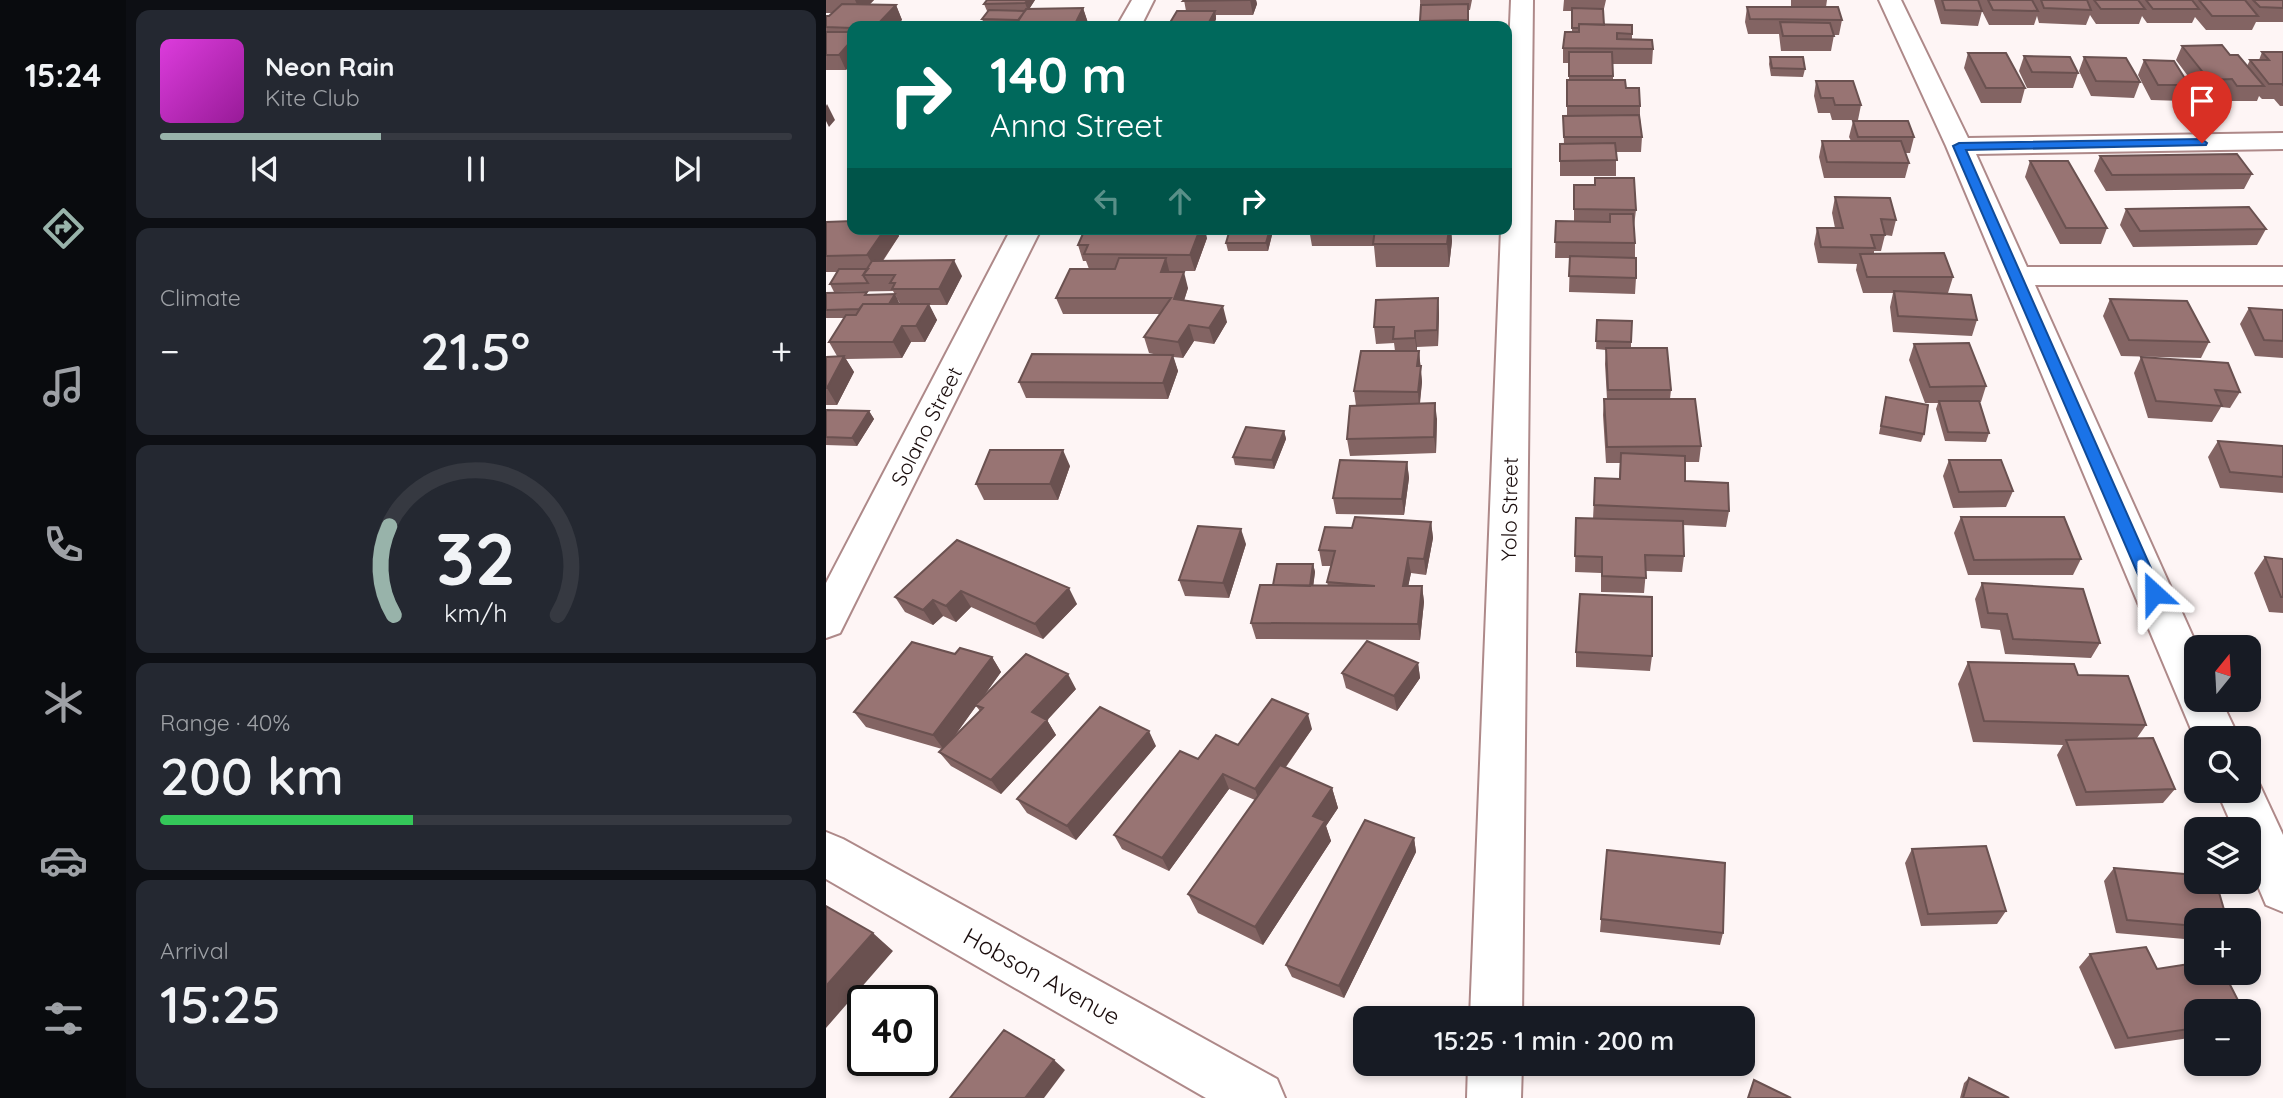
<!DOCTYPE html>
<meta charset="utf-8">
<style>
:root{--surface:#171b24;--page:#242831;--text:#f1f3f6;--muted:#9ea1a6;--line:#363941;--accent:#98b3aa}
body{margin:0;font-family:Quicksand,sans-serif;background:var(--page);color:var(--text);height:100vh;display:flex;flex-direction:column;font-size:26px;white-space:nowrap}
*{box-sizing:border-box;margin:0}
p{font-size:23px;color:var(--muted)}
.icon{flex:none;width:38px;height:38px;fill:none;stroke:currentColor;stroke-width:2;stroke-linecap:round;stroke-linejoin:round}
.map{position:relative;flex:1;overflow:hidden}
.sheet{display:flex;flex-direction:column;gap:10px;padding:10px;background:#0d0f14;width:700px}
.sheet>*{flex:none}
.banner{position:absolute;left:21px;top:21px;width:665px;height:214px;border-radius:14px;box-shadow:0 4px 10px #0003;background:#00695c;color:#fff;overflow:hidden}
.needle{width:46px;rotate:18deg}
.buttons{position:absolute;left:1358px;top:635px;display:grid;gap:14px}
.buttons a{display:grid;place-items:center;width:77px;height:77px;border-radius:14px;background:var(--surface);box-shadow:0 4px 10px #0003;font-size:35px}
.speed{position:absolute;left:21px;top:985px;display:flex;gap:14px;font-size:35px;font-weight:700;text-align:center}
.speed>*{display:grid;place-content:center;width:91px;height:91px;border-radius:50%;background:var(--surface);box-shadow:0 4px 10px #0003;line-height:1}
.speed .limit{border:4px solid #111;border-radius:10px;background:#fff;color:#111}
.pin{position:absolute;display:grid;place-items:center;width:60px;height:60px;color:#fff;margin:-72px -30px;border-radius:50% 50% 50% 0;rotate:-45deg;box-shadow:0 0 7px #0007}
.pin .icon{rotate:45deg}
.me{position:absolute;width:77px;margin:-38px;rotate:336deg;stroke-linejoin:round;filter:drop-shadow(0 0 5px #0008)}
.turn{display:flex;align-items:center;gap:24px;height:147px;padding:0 28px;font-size:32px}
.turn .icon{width:91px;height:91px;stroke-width:2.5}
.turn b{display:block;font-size:49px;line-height:60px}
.lanes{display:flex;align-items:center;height:66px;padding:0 28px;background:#0003;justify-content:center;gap:35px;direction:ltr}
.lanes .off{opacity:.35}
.big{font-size:52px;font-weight:600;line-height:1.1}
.sheet .tile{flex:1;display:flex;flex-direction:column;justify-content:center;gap:10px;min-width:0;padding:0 24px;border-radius:14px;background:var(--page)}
.sheet .dial{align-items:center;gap:0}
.dial svg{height:182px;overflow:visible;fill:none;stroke:var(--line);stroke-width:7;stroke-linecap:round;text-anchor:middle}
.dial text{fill:var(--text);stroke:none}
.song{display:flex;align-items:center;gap:21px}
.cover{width:84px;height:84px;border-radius:10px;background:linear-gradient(135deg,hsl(300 70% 55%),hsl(300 70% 35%))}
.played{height:7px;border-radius:4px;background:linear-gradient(90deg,var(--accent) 35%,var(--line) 35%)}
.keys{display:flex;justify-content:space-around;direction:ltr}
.heat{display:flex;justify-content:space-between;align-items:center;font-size:38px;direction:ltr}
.charge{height:10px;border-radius:5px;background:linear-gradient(90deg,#34c759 40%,var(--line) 0)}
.trip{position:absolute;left:527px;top:1006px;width:402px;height:70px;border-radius:14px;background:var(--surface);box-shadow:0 4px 10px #0003;font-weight:600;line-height:70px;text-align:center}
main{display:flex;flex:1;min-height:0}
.tabs{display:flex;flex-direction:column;width:126px;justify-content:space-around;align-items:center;background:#090b0e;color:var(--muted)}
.tabs .icon{width:49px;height:49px}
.tabs .current{color:var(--accent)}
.tabs b{font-size:32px;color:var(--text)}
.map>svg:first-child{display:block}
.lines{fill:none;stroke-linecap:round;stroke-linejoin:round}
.minor-casing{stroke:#ae8989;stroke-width:4}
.minor{fill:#fff;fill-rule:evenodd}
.wall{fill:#836463;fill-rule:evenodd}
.shaded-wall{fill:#6a5150}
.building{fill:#987473;stroke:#6a5150;stroke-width:2}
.route{fill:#1a73e8;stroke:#114b97;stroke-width:2}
.labels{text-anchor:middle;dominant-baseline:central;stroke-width:5;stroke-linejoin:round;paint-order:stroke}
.street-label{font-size:21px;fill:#1a0d0d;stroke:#fff}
.near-street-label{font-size:24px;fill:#1a0d0d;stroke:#fff}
</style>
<main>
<nav class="tabs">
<b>15:24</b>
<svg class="icon current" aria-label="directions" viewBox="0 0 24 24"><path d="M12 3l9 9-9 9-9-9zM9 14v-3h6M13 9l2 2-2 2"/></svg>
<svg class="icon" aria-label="music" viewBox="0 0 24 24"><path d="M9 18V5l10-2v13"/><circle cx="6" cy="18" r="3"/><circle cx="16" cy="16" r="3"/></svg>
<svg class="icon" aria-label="phone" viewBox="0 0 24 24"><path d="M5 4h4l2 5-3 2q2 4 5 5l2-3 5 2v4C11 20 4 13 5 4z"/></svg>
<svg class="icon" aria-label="climate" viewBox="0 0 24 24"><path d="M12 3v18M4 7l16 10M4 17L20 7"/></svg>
<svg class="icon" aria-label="car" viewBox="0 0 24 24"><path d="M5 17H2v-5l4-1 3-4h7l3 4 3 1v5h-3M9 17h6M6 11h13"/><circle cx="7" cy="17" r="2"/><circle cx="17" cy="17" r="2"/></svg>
<svg class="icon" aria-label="filters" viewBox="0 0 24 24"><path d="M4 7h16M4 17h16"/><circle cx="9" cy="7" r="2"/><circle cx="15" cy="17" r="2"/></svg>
</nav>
<section class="sheet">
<div class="tile">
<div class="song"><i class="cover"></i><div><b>Neon Rain</b><p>Kite Club</p></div></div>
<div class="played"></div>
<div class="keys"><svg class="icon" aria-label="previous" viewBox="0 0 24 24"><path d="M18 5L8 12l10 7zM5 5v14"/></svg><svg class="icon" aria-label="pause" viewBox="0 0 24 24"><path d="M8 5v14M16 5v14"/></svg><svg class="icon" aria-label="next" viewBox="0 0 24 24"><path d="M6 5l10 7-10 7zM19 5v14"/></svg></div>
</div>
<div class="tile"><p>Climate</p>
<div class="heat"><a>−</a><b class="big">21.5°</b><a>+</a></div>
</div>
<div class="tile dial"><svg viewBox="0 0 100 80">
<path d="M14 69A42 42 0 1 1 86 69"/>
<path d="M14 69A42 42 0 0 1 12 30" stroke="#98b3aa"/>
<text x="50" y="56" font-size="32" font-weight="700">32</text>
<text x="50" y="72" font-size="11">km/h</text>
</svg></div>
<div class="tile"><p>Range · 40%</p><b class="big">200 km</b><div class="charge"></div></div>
<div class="tile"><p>Arrival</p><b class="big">15:25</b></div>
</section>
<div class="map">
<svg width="1457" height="1098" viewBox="0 0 1457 1098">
<rect width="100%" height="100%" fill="#fef5f5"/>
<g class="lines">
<!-- minor casing -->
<g class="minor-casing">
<path id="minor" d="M306 0H328L315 26H291Z
M685 0H707L696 1018H644L675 229H681V97Z
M1053 0H1075L1142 138 1457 133V149L1150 154 1201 267H1457V285H1209L1372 648 1370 700H1395L1413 738 1370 741 1120 146Z
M185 229H215L14 633 0 638V583Z
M1423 774 1430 777 1457 835V912L1440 905 1423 865V830H1408L1391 791H1423Z
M0 832 17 839 451 1079 459 1098H380L0 879Z
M642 1064H696L695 1098H641Z"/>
</g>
<!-- minor -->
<use href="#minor" class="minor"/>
</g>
<!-- wall -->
<path class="wall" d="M0 0H48L43 5H70L76 20 26 26V63L20 70H0V16H3L7 13H0Z
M209 0 203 9 257 8 262 23 260 26H159L156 19 163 11H161L158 4Z
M358 0H430L431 4 427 15H390V19L387 26H342L360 11Z
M594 0H646L644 10H642V26H595Z
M738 0H780L777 13 778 25H806V40L827 49 826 64H787V80L800 88 814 106V118L816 137 815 152H790V176H734V144H738L737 116H741V80H743V63H737V48L746 32V11H737Z
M965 0H1001L1000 7 1016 20 1013 35H1008L1005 51H955L953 34H922L919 22 921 7H965Z
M1108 0H1457V22H1430L1426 30H1380L1369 17 1366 23H1321L1316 16 1313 24H1270L1264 15 1260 25 1213 23 1211 16 1208 25H1163L1156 11 1152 26 1115 24Z
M1356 46 1404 55 1421 66 1424 60H1433L1436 52H1457V106H1454L1448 99H1436L1433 96 1431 101H1404L1399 95H1376L1350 60Z
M1142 53 1199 88 1195 103H1155L1138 68Z
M1198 56 1252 73 1247 88H1201L1193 71Z
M944 57 979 69 977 77 945 76 943 64Z
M1258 57 1314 82 1308 98 1265 96 1253 71Z
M1318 60 1363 85 1357 101 1325 100 1312 75Z
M990 81 1035 105 1032 120H1006L1004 113H992L988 96Z
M1027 121 1088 137 1084 153H1079L1083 163 1079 178H998L993 157 996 141H1025L1023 137Z
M1274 156 1426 174 1418 189 1280 191 1268 171Z
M1204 161 1281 228 1275 244H1234L1199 177Z
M748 185 810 210 808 226 809 243V258L810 278 809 294 743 292 744 258H729L730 221H748Z
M1009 197 1070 220 1066 236 1059 235 1055 251H1048V253L1127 277 1122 293H1098L1151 320 1146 336 1067 332 1064 307 1067 293H1037L1030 270 1031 264 992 263 988 244 991 228H1009L1006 213Z
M1300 209 1440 229 1431 245 1307 247 1294 225Z
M0 222 26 229H70L73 236 57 261 136 276 121 305H103L111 320 99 342H85L76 358 20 359 28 372 11 405H0V357L11 356 3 342 18 318H0V293L42 295 69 294 73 303 72 304H74L67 291 8 292 4 284 11 272H0Z
M483 229H625L626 241 623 267H550L548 246H486Z
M447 231 442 251H402L400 243Z
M381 238 369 271H343L362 288 358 301 401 322 388 344 368 341 357 358 347 357 352 371 342 399 200 398 193 382 332 355 323 353 318 337 334 314H237L230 298 263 269 260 261H257L252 245Z
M612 298 613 314 612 346 591 347V351H593L596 382 594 404 611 419 610 453 524 456 521 439 530 406 528 391 569 351 568 343 550 344 548 327Z
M1284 299 1383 342 1375 358 1295 356 1277 316Z
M1423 308 1457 310V358L1429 356 1414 324Z
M771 320 805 342V348L845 390 844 399 875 446 873 462H859V481L903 511 900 527 857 525 858 556 856 572 820 571 818 593 775 592V573L749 572 750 518 767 519 769 478 793 479 794 463H780L777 415 778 399H781L779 364 780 350 770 349Z
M1088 344 1160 386 1155 402H1153L1163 433 1160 442 1119 441 1110 409 1112 403H1099L1083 360Z
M1315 357 1414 392 1404 408 1395 407 1386 422 1322 418 1308 373Z
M1060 397 1098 434 1095 442 1053 434Z
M0 410 43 411 48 419 31 446 0 445Z
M458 431 460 439 448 469 409 465 407 457Z
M1392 441 1457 446V493L1394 488 1382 457Z
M1123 460 1187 491 1180 507 1127 508 1117 476Z
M581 462 583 478 578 515 510 514 507 498Z
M244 466 232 500H158L150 484Z
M1135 517 1255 559 1247 575H1142L1128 533Z
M605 522 607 538 600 575 585 573 582 586H596L598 602 594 640 430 639 425 623 487 564 489 572 487 586H502L501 582 505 566H496L493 550 526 528Z
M131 540 251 604 217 639 145 607 130 622 117 616 107 625 79 612 69 597Z
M420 544 403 598 359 596 353 580Z
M1439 557 1457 559V613L1443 612 1428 573Z
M1156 583 1274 643 1265 658 1179 654 1174 630 1155 628 1149 599Z
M750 652 826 656 824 671 750 667Z
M129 654 166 657 175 672 158 696 250 689 221 720 230 735 175 794 125 766 113 752 116 749 40 727 28 712ZM150 706 154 711 126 740Z
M1142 662 1252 675 1320 725 1311 738 1349 789 1337 803 1250 806 1231 755 1237 745 1147 742 1132 684Z
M592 663 594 678 571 711 520 688 516 673Z
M486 729 460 767 506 788 512 808 500 826 505 841 437 945 372 913 362 894 429 800 403 789 343 871 296 849 288 835 372 759 412 745Z
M330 746 250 840 201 813 191 799Z
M588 838 590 852 518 998 466 977 460 965Z
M1086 849 1180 911 1171 924 1095 926 1079 863Z
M781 850 897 933 894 945 774 932Z
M1288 868 1370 920V940L1290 933 1278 881Z
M1264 954 1331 969 1370 1012V1037L1289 1049 1253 967Z
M1143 1078 1183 1098H1134L1138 1083Z"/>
<!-- shaded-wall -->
<path class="shaded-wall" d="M29 0H48L35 13Z
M202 0H209L202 11 199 3Z
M424 0H430L431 4 427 15Z
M70 5 76 20 71 26H50Z
M257 8 262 23 260 26H248Z
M389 11 390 19 387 26H381Z
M26 40V63L20 70 13 55Z
M1 104 9 120 3 127 0 121V106Z
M59 229H70L73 236 50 270 41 255Z
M374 229H379L381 238 369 271 364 255Z
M444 229H447V231L442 251 440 243Z
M623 229H625L626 241 623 267 621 244Z
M340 258 344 274 335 272Z
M128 260 136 276 121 305 113 289Z
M358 272 362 288 353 315 348 299Z
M69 294 73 303 65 317 60 309Z
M612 298 613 314 612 346 611 330Z
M103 304 111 320 99 342 90 326Z
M397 306 401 322 388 344 383 328Z
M363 325 368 341 357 358 352 342Z
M76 326 85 342 76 358 67 342Z
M589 331 591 347V354L589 338Z
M593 351 596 382 593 408 592 392 591 366Z
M347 355 352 371 342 399 337 383Z
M18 356 28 372 11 405 1 388Z
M609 403 611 419 610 453 608 437Z
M43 411 48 419 31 446 26 438Z
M458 431 460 439 448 469 446 460Z
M237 450 244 466 232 500 224 484Z
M581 462 583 478 578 515 576 499Z
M605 522 607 538 600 575 598 559Z
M415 529 420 544 403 598 397 583Z
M582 558 585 573 579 602 577 586Z
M487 564 489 572 486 596 484 588Z
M596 586 598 602 594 640 592 624Z
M243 588 251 604 217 639 209 624Z
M135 591 145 607 130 622 120 606Z
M107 600 117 616 107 625 97 610Z
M166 657 175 672 118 750 107 735Z
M592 663 594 678 571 711 568 696Z
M242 674 250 689 215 727 206 712Z
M482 714 486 729 434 803 429 789Z
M221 720 230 735 175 794 165 780Z
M323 731 330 746 250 840 241 826Z
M397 774 403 789 343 871 336 858Z
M506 788 512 808 500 826 505 841 437 945 429 927 487 816Z
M588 838 590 852 518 998 513 986Z
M47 933 67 951 0 1028V986Z
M228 1060 239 1070 218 1098H199Z"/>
<!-- building -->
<path class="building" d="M161 0H202L199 3 158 4Z
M358 0H424L357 1Z
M1116 0H1152L1156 11 1119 10Z
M1162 0H1206L1212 11 1167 10Z
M1215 0H1261L1265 10 1218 8Z
M1268 0H1312L1319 9H1275Z
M1320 0H1366L1373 9H1327Z
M1373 0H1419L1432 16H1386Z
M1427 0H1457V8L1434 7Z
M16 4 70 5 50 26H26V28L0 27V16H3Z
M642 4V20L594 21 595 5Z
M921 7H1012L1016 20 924 19Z
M257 8 248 26H189L200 9Z
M746 8 777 9 778 25 753 24V28H746Z
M163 10 199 11 192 20 156 19Z
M351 11H389L381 26H342Z
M954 22 1004 23 1008 36H957Z
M753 24 806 25V34L791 33V39L826 40 827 49 737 48 739 32H753Z
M0 32H26V40L13 55H0Z
M1396 45 1404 55H1412L1438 86H1411L1406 79 1383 80 1356 46Z
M743 52H786L787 76H743Z
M1436 52H1457V85L1456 84H1443L1424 60H1443Z
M1142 53H1180L1199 88H1160Z
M1198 56 1244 57 1252 73 1206 72Z
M944 57H977L979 69 946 68Z
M1258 57 1300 58 1314 82 1270 81Z
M1318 60 1348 61 1363 85H1332Z
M741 80H799L800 88H813L814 106H741Z
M990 81H1027L1035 105H1009L1007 98H995Z
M813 115 816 137H738L737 116Z
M1027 121H1082L1088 137H1032Z
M996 141H1075L1083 163 1001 162Z
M789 143 791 160 734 161V144Z
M1411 154 1426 174 1286 175 1274 156Z
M1204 161H1242L1281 228H1240Z
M769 178H808L810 210 748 209V185H769Z
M1009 197 1064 198 1070 220 1055 219 1059 235H1045L1049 248 995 247 991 228H1017Z
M1423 207 1440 229 1314 231 1300 209Z
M784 214H807L809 243 729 242 730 221 784 222Z
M26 221V229H59L41 255 0 256V222Z
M259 229H374L364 255 258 254 262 245H252Z
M404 229H444L440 243H400Z
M483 229H549V230H483Z
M549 229H623L621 244H547Z
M1118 253 1127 277H1041L1034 254Z
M744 256 810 258V278L743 276Z
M293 258H340L335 272H358L348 299 397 306 383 328 363 325 352 342 318 337 345 298H230L244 269H289Z
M128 260 113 289H66L69 283H64L69 275H37L46 261Z
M13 269H42L37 275 42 283 4 284Z
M1068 291 1145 295 1151 320 1072 316Z
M41 292 39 295 69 294 63 304H37L33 309 0 310V293Z
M612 298 611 330 589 331V338L567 339 568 327H548L550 300Z
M1284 299 1361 301 1383 342 1303 340Z
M37 304H103L90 326H76L67 342H3L20 315H30Z
M1423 308 1457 310V341L1438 340Z
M771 320 806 321 805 342 770 341Z
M1143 343 1160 386 1104 387 1088 344Z
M780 348H841L845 390H782Z
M535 351H593L591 366H595L592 392 528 391Z
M206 354 347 355 337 383 193 382Z
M18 356 1 388H0V357Z
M1315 357 1402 363 1414 392 1389 390 1396 406 1330 401Z
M1060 397 1102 405 1098 434 1055 426Z
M778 399H869L875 446 781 447Z
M1113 401H1153L1163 433 1122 432Z
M609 403 608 437 521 439 524 406Z
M0 410 43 411 26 438 0 437Z
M420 427 458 431 446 460 407 457Z
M1392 441 1457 446V477L1404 472Z
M164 450H237L224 484H150Z
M795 453 859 456V481L902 483 903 511 768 505 769 478 794 479Z
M514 460 581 462 576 499 507 498Z
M1123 460H1175L1187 491 1133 492Z
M529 517 605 522 598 559 582 558 577 586H596L592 624 425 623 434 585 549 586 501 582 509 551 493 550 499 527 526 528Z
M1135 517H1238L1255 559 1148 560Z
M750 518 857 521 858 556 819 555 820 578 776 576V557L749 556Z
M372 526 415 529 397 583 353 580Z
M131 540 243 588 209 624 135 591 120 606 107 600 97 610 69 597Z
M1439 557 1457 559V597H1455Z
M451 564H487L484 586 447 585Z
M1156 583 1257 589 1274 643 1187 639 1181 614 1162 613Z
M754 594 826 597V656L750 652Z
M541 641 592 663 568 696 516 673Z
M86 642 129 654 134 648 166 657 107 735 28 712Z
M200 654 242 674 206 712 221 720 165 780 113 752 157 708 149 705Z
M1142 662 1248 664 1252 675 1302 676 1320 725 1158 721Z
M446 699 482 714 429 789 397 774 336 858 288 835 354 751 372 759 390 735 412 745Z
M274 707 323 731 241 826 191 799Z
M1327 738 1349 789 1260 792 1240 740Z
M454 765 506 788 487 816 499 821 429 927 362 894Z
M539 820 588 838 513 986 460 965Z
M1160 846 1180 911 1102 914 1086 849Z
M781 850 899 863 897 933 775 919Z
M1288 868 1370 875V882H1390L1401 920H1370V926L1301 920Z
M0 906 47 933 0 986Z
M1320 947 1331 969 1370 963V973H1398L1418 1012H1370V1028L1302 1038 1264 954Z
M178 1030 228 1060 199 1098H124Z
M1143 1078 1183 1098H1137Z
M928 1080 965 1098H922Z"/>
<!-- route -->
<path class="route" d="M1376 139 1381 143 1380 145 1140 150 1336 593 1328 599 1320 593 1127 146 1133 143Z"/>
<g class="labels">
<!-- street labels -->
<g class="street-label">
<text transform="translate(100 426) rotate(-63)">Solano Street</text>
<text transform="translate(683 509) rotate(-89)">Yolo Street</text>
</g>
<!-- near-street labels -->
<g class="near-street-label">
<text transform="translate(216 976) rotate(29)">Hobson Avenue</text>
</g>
</g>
</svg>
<div class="buttons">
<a><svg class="needle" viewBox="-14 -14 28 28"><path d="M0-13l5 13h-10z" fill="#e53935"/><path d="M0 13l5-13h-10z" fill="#9ea1a6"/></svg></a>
<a><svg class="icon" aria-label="search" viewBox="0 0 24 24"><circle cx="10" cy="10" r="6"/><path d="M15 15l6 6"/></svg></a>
<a><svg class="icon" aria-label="layers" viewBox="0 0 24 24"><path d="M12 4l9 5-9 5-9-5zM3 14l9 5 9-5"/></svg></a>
<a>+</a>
<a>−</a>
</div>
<div class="speed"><div class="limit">40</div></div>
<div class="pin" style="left:1376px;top:143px;background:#d93025"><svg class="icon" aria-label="arrive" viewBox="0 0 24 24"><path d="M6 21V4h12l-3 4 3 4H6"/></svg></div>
<svg class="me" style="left:1328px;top:593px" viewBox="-20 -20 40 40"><path d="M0-17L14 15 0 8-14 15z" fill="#1a73e8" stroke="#fff" stroke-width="4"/></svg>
<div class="trip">15:25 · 1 min · 200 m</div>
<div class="banner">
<div class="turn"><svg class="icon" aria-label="right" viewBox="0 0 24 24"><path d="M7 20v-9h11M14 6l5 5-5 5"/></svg><div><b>140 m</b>Anna Street</div></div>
<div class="lanes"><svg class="icon off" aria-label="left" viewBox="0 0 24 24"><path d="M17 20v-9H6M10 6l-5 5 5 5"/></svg><svg class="icon off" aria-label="ahead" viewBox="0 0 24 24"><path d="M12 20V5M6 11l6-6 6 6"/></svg><svg class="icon" aria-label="right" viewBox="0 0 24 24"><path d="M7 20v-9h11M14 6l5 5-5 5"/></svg></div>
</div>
</div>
</main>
